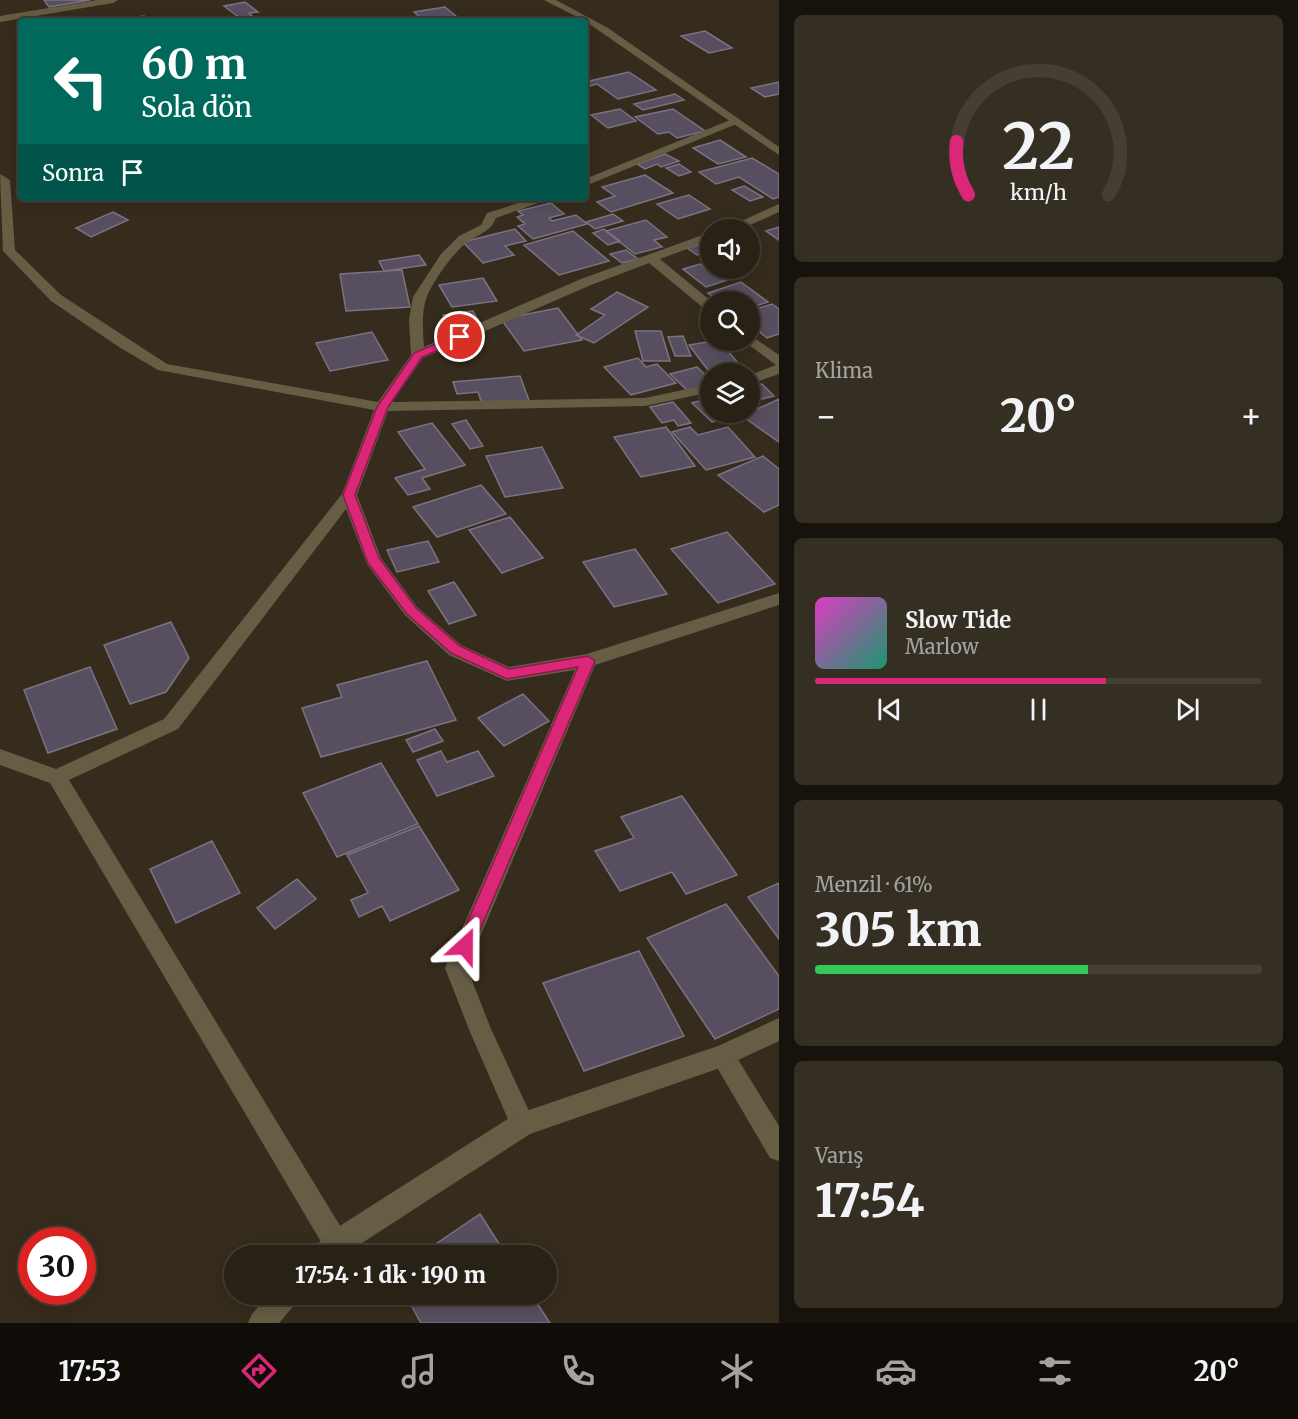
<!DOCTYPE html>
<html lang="tr">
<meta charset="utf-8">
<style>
:root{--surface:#282116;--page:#342e23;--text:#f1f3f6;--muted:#a5a3a1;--line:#443e35;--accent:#db2777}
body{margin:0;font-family:Merriweather,serif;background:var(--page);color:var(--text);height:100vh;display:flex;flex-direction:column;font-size:22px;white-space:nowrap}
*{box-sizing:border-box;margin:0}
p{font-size:20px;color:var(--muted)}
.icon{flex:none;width:33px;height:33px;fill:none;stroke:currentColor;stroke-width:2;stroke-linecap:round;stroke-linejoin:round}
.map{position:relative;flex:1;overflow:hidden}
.side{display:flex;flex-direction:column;gap:15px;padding:15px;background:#16120c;width:519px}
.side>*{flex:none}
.top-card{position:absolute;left:18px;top:18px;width:570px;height:183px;border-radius:6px;box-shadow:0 3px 15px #0003,0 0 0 2px var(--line);background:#00695c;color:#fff;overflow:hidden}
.fabs{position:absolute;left:700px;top:219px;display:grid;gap:12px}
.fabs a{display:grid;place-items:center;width:60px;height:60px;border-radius:50%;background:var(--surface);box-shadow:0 3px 15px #0003,0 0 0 2px var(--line);font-size:30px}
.speed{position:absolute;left:18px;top:1227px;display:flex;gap:12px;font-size:30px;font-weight:700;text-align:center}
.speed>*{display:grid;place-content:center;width:78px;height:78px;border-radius:50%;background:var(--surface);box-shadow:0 3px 15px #0003,0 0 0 2px var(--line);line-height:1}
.speed .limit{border:9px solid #d22;background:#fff;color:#111}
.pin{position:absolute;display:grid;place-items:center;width:51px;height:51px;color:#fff;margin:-26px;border:3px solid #fff;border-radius:50%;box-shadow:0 2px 6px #0007}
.me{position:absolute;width:66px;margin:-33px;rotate:24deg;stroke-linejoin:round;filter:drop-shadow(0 0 4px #0008)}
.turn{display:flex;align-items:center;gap:21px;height:126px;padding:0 24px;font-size:27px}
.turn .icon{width:78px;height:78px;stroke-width:2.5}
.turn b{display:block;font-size:42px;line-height:51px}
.then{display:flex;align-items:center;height:57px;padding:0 24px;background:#0003;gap:12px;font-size:22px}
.big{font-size:45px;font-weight:800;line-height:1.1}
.side .tile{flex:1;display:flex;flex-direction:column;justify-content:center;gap:9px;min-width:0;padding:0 21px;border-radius:9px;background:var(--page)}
.side .dial{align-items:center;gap:0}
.dial svg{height:156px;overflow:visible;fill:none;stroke:var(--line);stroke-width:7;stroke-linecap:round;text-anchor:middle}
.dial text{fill:var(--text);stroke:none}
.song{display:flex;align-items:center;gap:18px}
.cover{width:72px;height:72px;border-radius:9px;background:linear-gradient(135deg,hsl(310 70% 55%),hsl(160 70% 35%))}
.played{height:6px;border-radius:3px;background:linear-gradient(90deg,var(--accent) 65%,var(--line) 65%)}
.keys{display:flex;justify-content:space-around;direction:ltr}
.heat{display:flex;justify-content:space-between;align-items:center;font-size:33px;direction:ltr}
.charge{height:9px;border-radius:4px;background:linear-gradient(90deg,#34c759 61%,var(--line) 0)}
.trip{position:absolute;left:224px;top:1245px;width:333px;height:60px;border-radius:30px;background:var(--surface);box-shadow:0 3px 15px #0003,0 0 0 2px var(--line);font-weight:800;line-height:60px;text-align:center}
.tabs{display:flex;height:96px;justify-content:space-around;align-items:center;background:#100d09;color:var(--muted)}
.tabs .icon{width:42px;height:42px}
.tabs .selected{color:var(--accent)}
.tabs b{font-size:27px;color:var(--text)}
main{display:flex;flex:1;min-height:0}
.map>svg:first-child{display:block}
.building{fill:#574f5f;stroke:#7b7283;stroke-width:1.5}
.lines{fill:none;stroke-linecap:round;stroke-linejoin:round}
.minor{fill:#665d45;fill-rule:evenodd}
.tertiary{fill:#665d45;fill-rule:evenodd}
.route{fill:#db2777;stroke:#8e194d;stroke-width:1.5}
</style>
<main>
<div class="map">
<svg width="779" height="1323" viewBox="0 0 779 1323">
<rect width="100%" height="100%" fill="#362c1d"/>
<!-- building -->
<path class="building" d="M44 0H90L49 7Z
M245 2 258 12 249 13 253 17 241 19 224 6Z
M445 7 462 21H424L414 12Z
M144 16 148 21 114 20Z
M705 31 732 48 709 53 681 36Z
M629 72 656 90 618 99 597 84 590 86 585 82Z
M779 82V94L765 97 751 88Z
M675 94 684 100 643 110 634 104Z
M620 109 636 121 608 128 591 115Z
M673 109 705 131 677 138 669 132 658 134 635 117Z
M720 140 746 157 718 164 693 148Z
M665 154 679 161 661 167 657 164 645 169 637 164Z
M752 158 779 174V197L773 199 739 177 716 184 699 172Z
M679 164 691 172 679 176 666 168Z
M645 175 673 193 611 212 597 202 615 196 602 187Z
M744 186 763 197 750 201 732 190Z
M689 195 710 209 678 219 657 204Z
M551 203 564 214 549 218 552 221 576 215 587 224 533 239 518 226 525 224 517 217 523 215 518 211Z
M113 212 128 220 91 237 76 228Z
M613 214 623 221 595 229 586 222Z
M646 220 667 237 654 240 662 247 635 254 606 231Z
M779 227V240L766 231Z
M515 229 526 241 505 246 514 255 483 263 463 242Z
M604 229 620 241 608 245 593 233Z
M573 231 609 261 559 275 524 245Z
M701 244 711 251 697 255 687 248Z
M626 250 638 259 622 263 610 254Z
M419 255 426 265 384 271 379 261Z
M700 264 708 270 726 268 737 277 706 287 683 269Z
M402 270 410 307 346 311 340 274Z
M483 278 497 301 452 307 439 285Z
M741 282 768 302 750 308V302H720L708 293Z
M617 292 648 307 594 343 576 335 605 315 591 309Z
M772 304 779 309V334L767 338 750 324V311Z
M558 308 582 340 524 351 501 319Z
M473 311 479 322 449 327 443 315Z
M635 331H661L670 361H643Z
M372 332 388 360 330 371 316 343Z
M683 336 691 356H675L668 337Z
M719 340 747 374H711L689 345Z
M638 358 646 367 657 364 676 383 631 395 604 367Z
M697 367 711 380V384L688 391 670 374Z
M520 376 530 403 483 407 478 392 457 394 453 382Z
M762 384 774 396 750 402V387Z
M711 398V412L737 414 712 422 692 403Z
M779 399V442L742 416Z
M673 402 691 423 678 426 674 420 662 423 650 407Z
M466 420 483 446 470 449 452 424Z
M432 423 465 465 422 478 430 489 408 495 395 478 425 469 398 432Z
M666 427 695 466 641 477 614 437Z
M690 427 698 435 728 427 755 457 706 470 672 432Z
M542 447 563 488 505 497 486 456Z
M763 456 779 469V505L764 512 718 475Z
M481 485 506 514 437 537 413 507Z
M510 517 543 558 502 573 469 530Z
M727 532 775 584 718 603 671 549Z
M428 541 439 562 397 572 387 550Z
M635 549 667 594 614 607 583 562Z
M454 582 476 615 449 624 428 591Z
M171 622 189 658 166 692 130 704 104 645Z
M427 661 456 720 321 757 302 708 342 697 337 685Z
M90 667 117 729 48 753 24 690Z
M523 694 549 721 504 746 478 718Z
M435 729 443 741 413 752 406 740Z
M441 751 447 762 478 751 494 776 437 796 417 760Z
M381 763 418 824 337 857 303 793Z
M682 796 737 875 686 894 672 872 620 891 595 851 634 838 621 817Z
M419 826 459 890 390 921 382 906 359 917 351 900 368 893 347 855Z
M212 841 240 893 176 923 150 869Z
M297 879 316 899 275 929 257 908Z
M779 883V939L748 897Z
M726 904 779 976V1009L715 1039 647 938Z
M639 951 684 1036 584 1071 543 983Z
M480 1214 507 1256H418Z
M405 1294H531L550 1323H421Z"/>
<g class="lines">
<!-- minor -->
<path class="minor" d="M97 0H118L113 3 0 22V16Z
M735 118 739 119V123L585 186V179Z
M0 174 10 180 15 250 61 295 167 364 378 402 411 355 409 320 413 297 441 254 459 236 481 225 487 213 534 198H552L496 218C490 232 481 233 469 241 454 251 434 280 427 296 421 312 423 331 424 347L581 279 711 232V240L660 259 712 302 711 311 706 310 649 263 591 285 423 358 392 402 645 398 711 384V392L645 406 388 411 357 495 381 558 417 607 461 645 509 667 587 654 779 593V605L595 665 467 968 491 1029 535 1124 532 1133 523 1136 514 1133 470 1032 445 968 575 670 507 681 449 655 405 615 367 564 346 509 178 729 69 780 345 1234 349 1243 345 1252 337 1256 327 1252 50 783 0 765V749L56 769 164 719 342 494 374 410 158 370 119 347 51 301 3 251Z
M779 204V212L739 230H722Z
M750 335 779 355V374L750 384V375L776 365 745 342 750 340Z
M723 1045 731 1048 779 1126V1161L770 1158 715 1064 711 1056 715 1048Z"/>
<!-- tertiary -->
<path class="tertiary" d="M544 0H556L608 28 779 147V155L585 21Z
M779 1018V1041L723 1067 530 1134 342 1256H311L315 1247 327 1234 514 1115 718 1046Z
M269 1294H300L296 1303 279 1323H248L252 1314Z"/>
</g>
<!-- route -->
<path class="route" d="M460 334 465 337 464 339 422 357 388 407 355 495 379 558 416 608 460 646 509 669 588 656 595 661 473 946 471 951 465 954 459 951 457 946 578 667 507 679 451 653 407 614 368 563 343 495 377 407 414 353Z"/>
</svg>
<div class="fabs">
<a><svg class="icon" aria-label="sound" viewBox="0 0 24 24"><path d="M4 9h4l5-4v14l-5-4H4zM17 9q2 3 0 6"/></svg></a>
<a><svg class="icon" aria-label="search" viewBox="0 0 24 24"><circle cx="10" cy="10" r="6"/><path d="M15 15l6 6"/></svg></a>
<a><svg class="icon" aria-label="layers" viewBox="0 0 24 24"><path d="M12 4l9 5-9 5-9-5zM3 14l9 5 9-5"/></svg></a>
</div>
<div class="speed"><div class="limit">30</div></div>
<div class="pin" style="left:460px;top:337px;background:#d93025"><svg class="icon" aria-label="arrive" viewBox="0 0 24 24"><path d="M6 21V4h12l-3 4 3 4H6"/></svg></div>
<svg class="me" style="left:465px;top:946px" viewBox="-20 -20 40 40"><path d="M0-17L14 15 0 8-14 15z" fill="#db2777" stroke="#fff" stroke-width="4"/></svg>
<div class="trip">17:54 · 1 dk · 190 m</div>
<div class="top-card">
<div class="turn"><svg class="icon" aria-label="left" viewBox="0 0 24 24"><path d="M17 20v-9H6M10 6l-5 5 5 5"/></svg><div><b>60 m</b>Sola dön</div></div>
<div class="then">Sonra<svg class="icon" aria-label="arrive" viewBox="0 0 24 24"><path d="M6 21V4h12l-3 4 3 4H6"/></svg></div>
</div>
</div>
<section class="side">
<div class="tile dial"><svg viewBox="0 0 100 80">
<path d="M14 69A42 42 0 1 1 86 69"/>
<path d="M14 69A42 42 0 0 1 8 42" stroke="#db2777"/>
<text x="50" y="56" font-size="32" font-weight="700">22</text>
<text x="50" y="72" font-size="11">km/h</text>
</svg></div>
<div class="tile"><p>Klima</p>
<div class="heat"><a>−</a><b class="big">20°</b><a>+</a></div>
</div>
<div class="tile">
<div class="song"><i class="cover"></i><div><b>Slow Tide</b><p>Marlow</p></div></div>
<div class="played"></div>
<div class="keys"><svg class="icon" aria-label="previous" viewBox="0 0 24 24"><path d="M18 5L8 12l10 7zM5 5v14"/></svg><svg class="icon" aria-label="pause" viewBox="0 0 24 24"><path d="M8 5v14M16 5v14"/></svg><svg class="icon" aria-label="next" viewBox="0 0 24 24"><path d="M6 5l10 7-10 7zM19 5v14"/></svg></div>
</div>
<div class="tile"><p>Menzil · 61%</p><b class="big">305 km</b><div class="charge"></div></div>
<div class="tile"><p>Varış</p><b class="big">17:54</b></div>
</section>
</main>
<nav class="tabs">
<b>17:53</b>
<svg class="icon selected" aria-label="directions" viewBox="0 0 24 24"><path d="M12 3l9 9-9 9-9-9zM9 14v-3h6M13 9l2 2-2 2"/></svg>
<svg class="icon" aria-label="music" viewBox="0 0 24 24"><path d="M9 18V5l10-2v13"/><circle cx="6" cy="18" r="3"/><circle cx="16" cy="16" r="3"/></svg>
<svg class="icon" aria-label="phone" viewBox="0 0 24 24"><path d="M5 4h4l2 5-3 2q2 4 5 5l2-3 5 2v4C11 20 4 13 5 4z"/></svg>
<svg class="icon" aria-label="climate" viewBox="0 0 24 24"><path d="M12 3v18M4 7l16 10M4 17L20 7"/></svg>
<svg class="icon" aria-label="car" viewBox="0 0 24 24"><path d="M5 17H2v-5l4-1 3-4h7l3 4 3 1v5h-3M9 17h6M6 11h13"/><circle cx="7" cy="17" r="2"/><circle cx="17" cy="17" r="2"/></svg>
<svg class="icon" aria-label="filters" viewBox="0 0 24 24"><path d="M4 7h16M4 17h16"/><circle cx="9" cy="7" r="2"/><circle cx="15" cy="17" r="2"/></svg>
<b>20°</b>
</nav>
